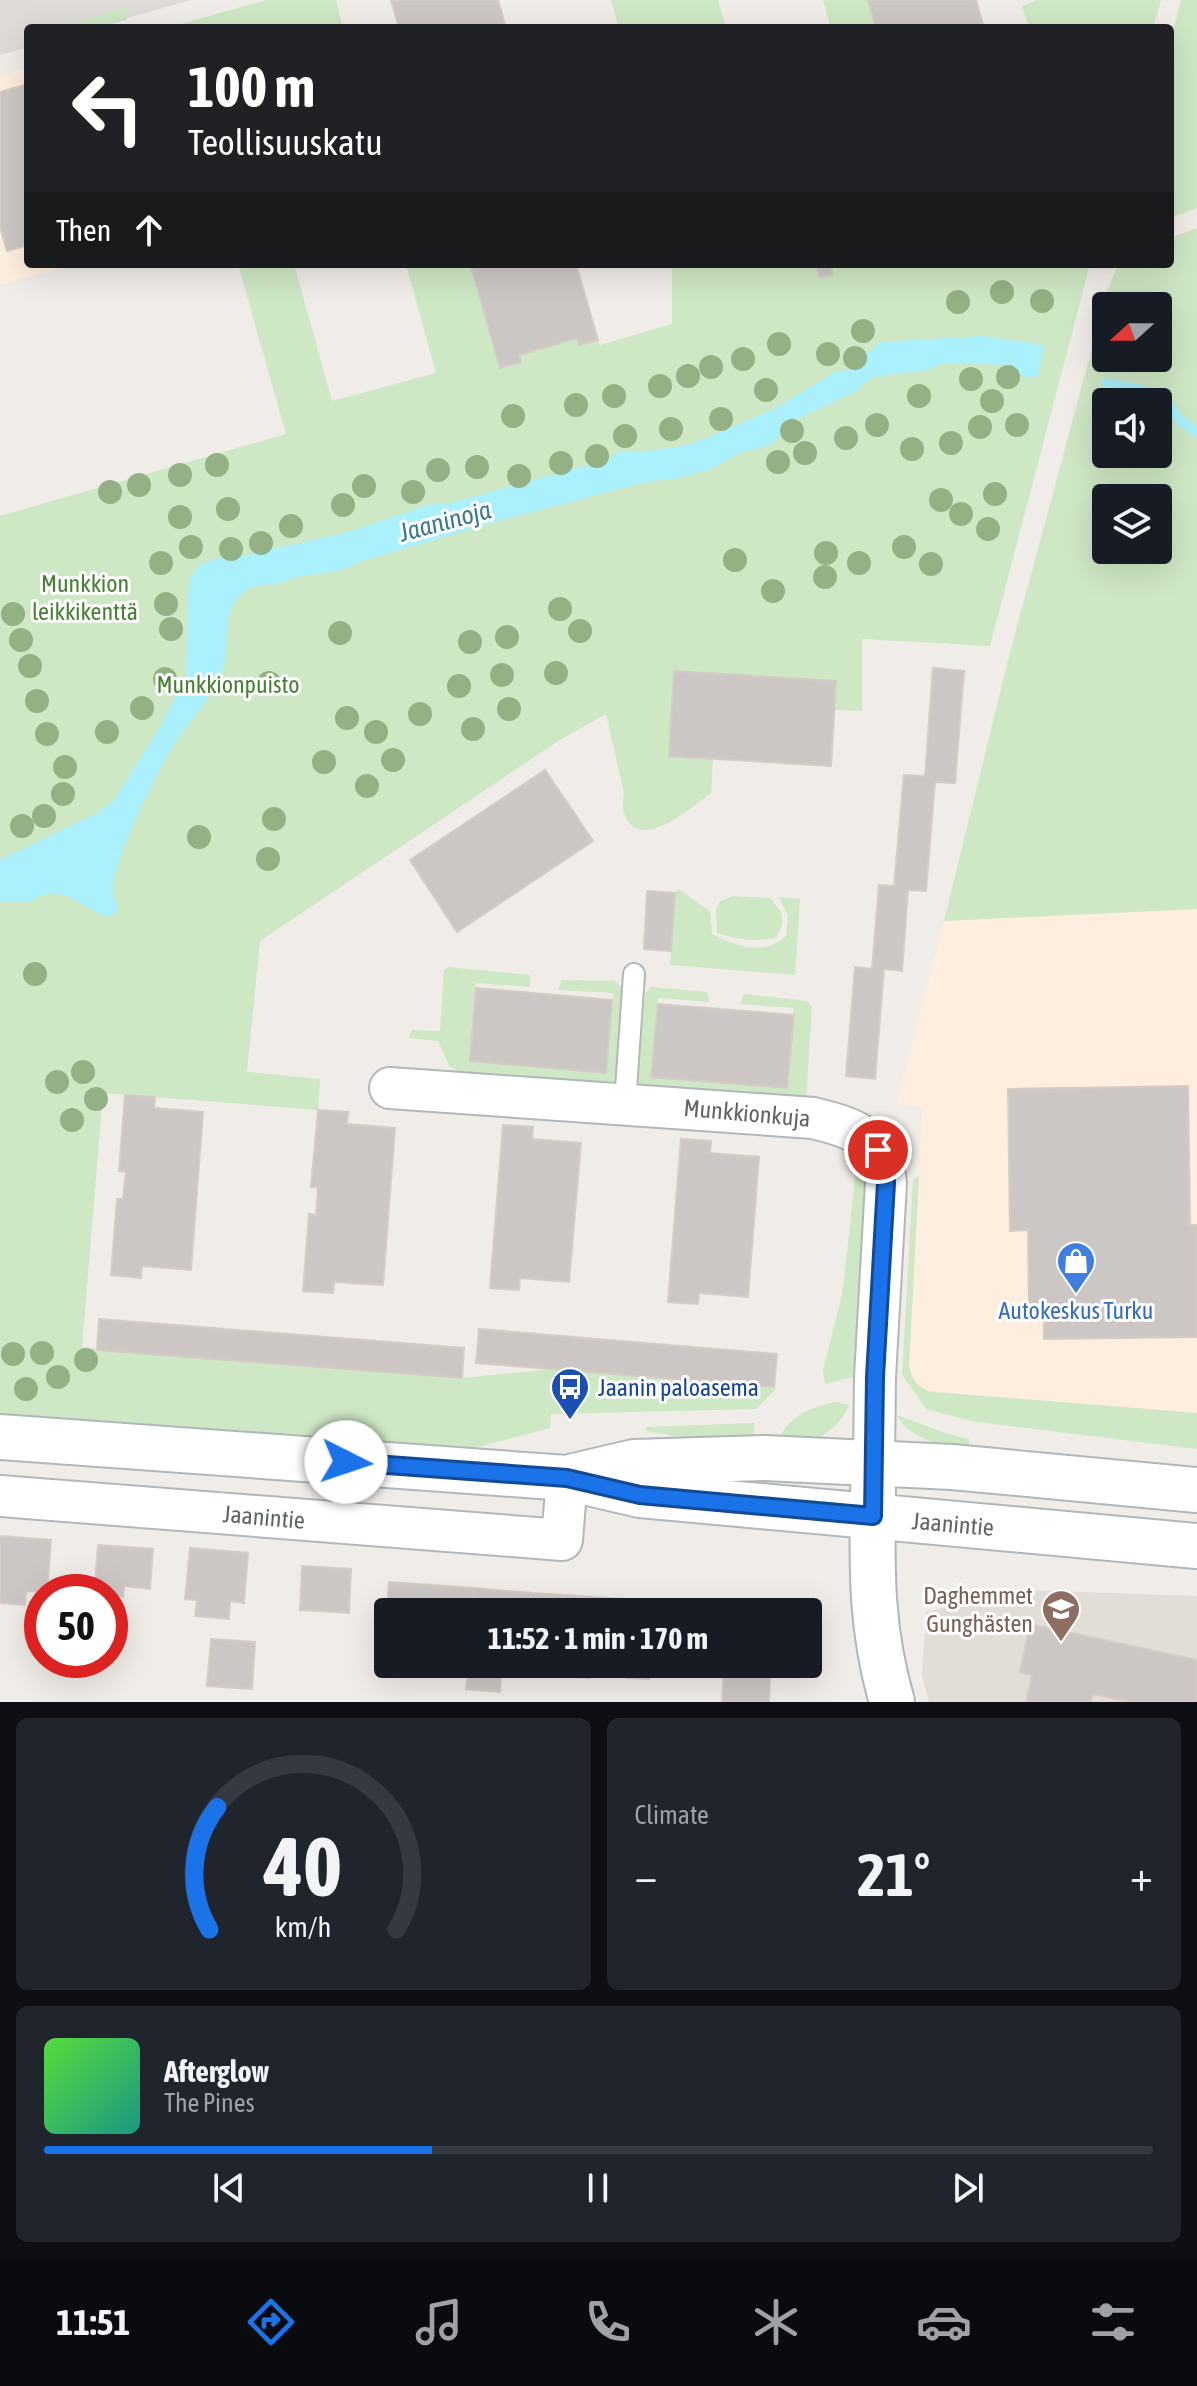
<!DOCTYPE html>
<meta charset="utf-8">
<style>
:root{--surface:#171b24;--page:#20242c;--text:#f1f3f6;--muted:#9ea1a6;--line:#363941;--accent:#1a73e8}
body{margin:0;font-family:"Asap Condensed",sans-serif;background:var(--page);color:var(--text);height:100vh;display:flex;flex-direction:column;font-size:30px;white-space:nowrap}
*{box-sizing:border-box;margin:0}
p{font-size:26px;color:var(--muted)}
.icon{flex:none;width:44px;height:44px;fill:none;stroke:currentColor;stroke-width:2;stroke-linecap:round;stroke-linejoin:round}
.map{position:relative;height:1702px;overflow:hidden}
.side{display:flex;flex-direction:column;gap:16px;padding:16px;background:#0d0f14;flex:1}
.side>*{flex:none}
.banner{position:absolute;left:24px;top:24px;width:1150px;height:244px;border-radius:8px;box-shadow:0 8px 32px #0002;background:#202124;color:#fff;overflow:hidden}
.needle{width:52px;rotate:249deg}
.fabs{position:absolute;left:1092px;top:292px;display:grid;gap:16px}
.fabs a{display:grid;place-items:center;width:80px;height:80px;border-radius:8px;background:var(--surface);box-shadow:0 8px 32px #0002;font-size:40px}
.speed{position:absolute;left:24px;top:1574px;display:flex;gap:16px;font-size:40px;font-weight:700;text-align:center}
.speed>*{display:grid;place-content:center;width:104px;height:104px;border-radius:50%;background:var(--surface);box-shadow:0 8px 32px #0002;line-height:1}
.speed .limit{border:12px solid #d22;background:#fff;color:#111}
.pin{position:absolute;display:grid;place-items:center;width:68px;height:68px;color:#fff;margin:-34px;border:4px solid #fff;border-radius:50%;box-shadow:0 2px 8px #0007}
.me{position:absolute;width:88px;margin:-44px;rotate:94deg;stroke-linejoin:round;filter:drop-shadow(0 0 6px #0008)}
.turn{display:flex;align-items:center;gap:28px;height:168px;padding:0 32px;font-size:36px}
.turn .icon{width:104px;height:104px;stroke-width:2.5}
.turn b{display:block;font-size:56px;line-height:68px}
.then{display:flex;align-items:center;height:76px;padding:0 32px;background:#0003;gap:16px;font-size:30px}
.big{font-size:60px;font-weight:700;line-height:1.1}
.side .tile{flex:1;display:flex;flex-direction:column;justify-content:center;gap:12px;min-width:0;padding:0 28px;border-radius:12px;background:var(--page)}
.side .dial{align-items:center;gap:0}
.dial svg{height:208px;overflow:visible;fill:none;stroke:var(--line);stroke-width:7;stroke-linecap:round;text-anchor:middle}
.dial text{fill:var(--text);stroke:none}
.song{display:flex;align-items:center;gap:24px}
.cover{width:96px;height:96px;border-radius:12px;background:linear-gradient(135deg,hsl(110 70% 55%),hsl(170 70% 35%))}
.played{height:8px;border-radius:4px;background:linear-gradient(90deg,var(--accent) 35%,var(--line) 35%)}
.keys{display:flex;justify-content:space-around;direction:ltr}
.heat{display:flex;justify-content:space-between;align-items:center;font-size:44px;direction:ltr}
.side .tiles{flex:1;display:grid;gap:16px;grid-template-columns:1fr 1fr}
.tile:last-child{grid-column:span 2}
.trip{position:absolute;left:374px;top:1598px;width:448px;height:80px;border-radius:8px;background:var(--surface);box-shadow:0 8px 32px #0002;font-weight:700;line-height:80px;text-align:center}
.tab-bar{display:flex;height:128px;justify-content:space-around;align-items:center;background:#090b0e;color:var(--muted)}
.tab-bar .icon{width:56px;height:56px}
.tab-bar .on{color:var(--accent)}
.tab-bar b{font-size:36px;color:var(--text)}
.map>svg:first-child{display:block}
.commercial{fill:#fdeedf}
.industrial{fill:#dfdbd9}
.education{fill:#e3ddd8}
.green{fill:#cee7c5;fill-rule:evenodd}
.water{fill:#aaf1fd}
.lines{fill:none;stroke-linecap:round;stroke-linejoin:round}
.stream{stroke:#aaf1fd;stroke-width:10}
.building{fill:#ccc7c4;stroke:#d5ccc6;stroke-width:2}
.lane-casing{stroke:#b2b7b9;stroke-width:24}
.street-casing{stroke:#b2b7b9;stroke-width:44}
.secondary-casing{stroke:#b1b7b9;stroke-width:48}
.lane{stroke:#fff;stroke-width:20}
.street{stroke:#fff;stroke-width:40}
.secondary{stroke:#fff;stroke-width:44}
.tree{fill:#93b185}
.route-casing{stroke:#114b97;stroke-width:20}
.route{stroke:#1a73e8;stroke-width:14}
.labels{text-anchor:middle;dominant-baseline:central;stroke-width:6;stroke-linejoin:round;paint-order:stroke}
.park-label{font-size:24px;fill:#478035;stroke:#fff}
.street-label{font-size:24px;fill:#5f6567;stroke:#fff}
.shop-label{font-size:24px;fill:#366cbe;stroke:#fff}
.transit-label{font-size:24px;fill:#164399;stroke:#fff;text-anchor:start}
.education-label{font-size:24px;fill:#785e54;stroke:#fff;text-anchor:end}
.water-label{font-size:26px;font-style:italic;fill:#3a7a8d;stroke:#fff}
</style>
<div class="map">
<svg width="1197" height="1702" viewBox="0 0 1197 1702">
<rect width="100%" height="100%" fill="#f0ece7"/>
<!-- commercial -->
<path class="commercial" d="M28 68V264H74L0 285V76Z
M1197 909V1413L924 1390 916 1384 909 1366 922 1107 896 1104 944 921Z"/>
<!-- industrial -->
<path class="industrial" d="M0 0H191L93 28H28V47L0 55Z"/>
<!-- education -->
<path class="education" d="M1024 1590 1197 1596V1702H929L922 1675 926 1612Z"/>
<!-- green -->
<path class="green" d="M266 0H336L343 28H167Z
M611 0H718L726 28H619Z
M823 0H868L876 28H831Z
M1037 0H1161L1153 28H1029L1022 6Z
M1181 0H1197V208L1170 218V43Z
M129 7 126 20 97 28H57Z
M1197 228V909L944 921 1008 660 1108 289 1118 264H1170V238ZM1106 306H1158V358H1106ZM1106 402H1158V454H1106ZM1106 498H1158V550H1106Z
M238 264H294L332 401 436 373 406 264H470L500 368 519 355 577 338 579 345 598 340 600 345 672 324V264H1090L990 646 862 639V711L834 710 836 681 674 671 669 756 713 759 711 793C693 806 649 846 629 823 622 813 622 804 624 793L606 714 560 740 260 941 247 1072 320 1079 318 1110 103 1093 82 1347 462 1378 552 1369 777 1388 756 1409 551 1414 550 1428 459 1452 0 1418V516L286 434Z
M678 889 710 911 712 934C736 946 764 957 786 936L788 916 779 897 800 899 795 975 670 965 675 893Z
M733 896 770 898C783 913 787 920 776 937 755 943 738 939 717 933L716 910 720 901Z
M448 967 530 975V987L476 983 470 1061 606 1072 613 993 558 990 562 980 614 981 622 987 625 998 617 1085 463 1074 449 1066 438 1041 409 1038 412 1030 440 1031 444 970Z
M652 987 707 992 709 1002 658 998 652 1077 787 1088 794 1008 740 1004 744 994 807 1001 812 1006 806 1100 638 1086 645 993Z
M857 1160 867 1186 853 1377 825 1384 823 1370 843 1290Z
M919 1176 909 1366C912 1381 918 1389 933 1392L1197 1413V1449L977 1422 926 1409 902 1374 913 1180Z
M835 1402 849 1405C843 1422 831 1429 818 1439L780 1438C789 1415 813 1407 835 1402Z
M897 1415 948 1434 969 1439V1451C944 1446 908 1439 897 1415Z
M754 1423 755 1446H734L646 1431V1427Z"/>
<!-- water -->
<path class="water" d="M983 336 1044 345 1038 377 1025 378 1012 365 944 363 927 370 872 377 857 391 799 418 771 445 741 452 711 469 675 479 650 481 509 518 359 562C341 573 322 573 302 576 294 576 287 582 279 583 265 586 257 583 244 592 222 609 229 635 225 659 223 672 218 682 211 693 198 714 181 732 169 753 155 778 109 868 113 894 114 898 116 901 118 905L116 913 105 917 65 895 52 893 39 896 33 901 0 902V860L97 813 114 800 161 725 186 677 189 578 203 563 220 558 248 555 348 532 431 504 451 503 606 460 620 451 639 452 679 447 712 436 778 407 835 372 847 370 881 342Z"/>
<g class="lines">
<!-- stream -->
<path class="stream" d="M1107 383 1146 391 1164 398 1179 419 1197 433"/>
</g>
<!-- building -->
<path class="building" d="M391 0H498L506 28H399Z
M868 0H976L984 28H876Z
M28 84V245L7 251 0 227V92Z
M479 264H492L493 268 506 264H576L598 340 579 345 577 338 519 355 521 362 500 368 471 266Z
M816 264H830L833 274 820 277Z
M933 668 964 671 955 783 935 782 926 891 908 890 902 971 884 969 875 1079 846 1076 855 967 872 969 879 885 894 886 904 775 925 776Z
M674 671 836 681 831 766 669 756Z
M545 770 593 841 457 932 410 860Z
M647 891 675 893 671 951 644 949Z
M476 988 612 1000 606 1073 470 1061Z
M658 1004 794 1015 787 1088 651 1077Z
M1188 1086 1190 1225H1197V1337L1044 1339V1304H1029L1028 1230 1010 1231 1008 1089Z
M125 1095 155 1097 154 1108 203 1112 191 1270 142 1266 141 1278 111 1275 117 1199H123L126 1172 119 1171Z
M318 1110 348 1112 347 1124 395 1128 383 1285 334 1282 333 1293 303 1291 309 1214 316 1215 318 1187H311Z
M503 1125 533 1127 532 1139 581 1143 569 1282 520 1278 519 1290 490 1288Z
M681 1139 711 1141 710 1153 759 1157 748 1297 699 1293 698 1304 668 1302Z
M99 1319 464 1348 462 1378 97 1350Z
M479 1329 777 1354 774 1387 476 1363Z
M0 1536 51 1540 47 1592 26 1591 25 1605 0 1603Z
M98 1545 153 1549 150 1589 124 1586 123 1597 110 1595V1592H99L100 1584H95Z
M190 1548 248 1553 244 1603 230 1601 229 1619 195 1616 197 1600 185 1599Z
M302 1566 351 1569 349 1613 300 1610Z
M389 1582 474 1588 473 1612H388V1658L384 1657Z
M474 1588 531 1593 529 1612H473Z
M531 1593 563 1595 562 1612H529Z
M563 1595 654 1601 653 1612H562Z
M1030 1624 1197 1660V1702H1131L1093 1694 1091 1702H1026L1032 1675 1020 1672Z
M211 1639 255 1642 252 1689 207 1686Z
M469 1664H502L500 1692 466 1689Z
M558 1664H590L589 1678 558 1676Z
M628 1664H650L649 1679 627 1678Z
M724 1670 770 1673 769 1702H722Z"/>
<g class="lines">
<!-- lane casing -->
<g class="lane-casing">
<path id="lane" d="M625 1104 634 974"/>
</g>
<!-- street casing -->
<g class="street-casing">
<path id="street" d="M390 1088 813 1118C853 1128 882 1136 886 1183L875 1377 874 1463
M0 1496 562 1540 567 1478"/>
</g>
<!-- secondary casing -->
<g class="secondary-casing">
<path id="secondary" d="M0 1437 567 1478 640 1495 1197 1546
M574 1476 634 1462 765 1458 952 1467 1197 1490
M873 1489C872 1567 870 1626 892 1702"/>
</g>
<!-- lane -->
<use href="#lane" class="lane"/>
<!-- street -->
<use href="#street" class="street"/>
<!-- secondary -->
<use href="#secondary" class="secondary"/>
</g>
<!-- trees -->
<g class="tree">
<circle cx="1002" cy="292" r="12"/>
<circle cx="1042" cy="301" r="12"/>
<circle cx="958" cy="302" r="12"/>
<circle cx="863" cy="331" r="12"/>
<circle cx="779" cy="344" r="12"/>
<circle cx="828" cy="354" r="12"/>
<circle cx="855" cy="358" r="12"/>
<circle cx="743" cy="359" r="12"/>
<circle cx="711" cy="367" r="12"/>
<circle cx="688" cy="376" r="12"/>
<circle cx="1008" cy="377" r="12"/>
<circle cx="971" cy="379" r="12"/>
<circle cx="660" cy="386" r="12"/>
<circle cx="766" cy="390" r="12"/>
<circle cx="614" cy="396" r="12"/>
<circle cx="919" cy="396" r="12"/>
<circle cx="992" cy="401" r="12"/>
<circle cx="576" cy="405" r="12"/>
<circle cx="513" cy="416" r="12"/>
<circle cx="721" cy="419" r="12"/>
<circle cx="877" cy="425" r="12"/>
<circle cx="1017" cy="425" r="12"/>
<circle cx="980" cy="427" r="12"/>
<circle cx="671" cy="429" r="12"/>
<circle cx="792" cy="431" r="12"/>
<circle cx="625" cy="436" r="12"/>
<circle cx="846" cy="438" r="12"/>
<circle cx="951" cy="443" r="12"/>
<circle cx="912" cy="449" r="12"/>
<circle cx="805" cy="453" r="12"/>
<circle cx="597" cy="456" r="12"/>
<circle cx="778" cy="462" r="12"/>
<circle cx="561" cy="463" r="12"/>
<circle cx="217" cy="465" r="12"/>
<circle cx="477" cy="467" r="12"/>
<circle cx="438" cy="470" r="12"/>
<circle cx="180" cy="475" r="12"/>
<circle cx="519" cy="476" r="12"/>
<circle cx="139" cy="485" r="12"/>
<circle cx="364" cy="486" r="12"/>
<circle cx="110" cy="492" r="12"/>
<circle cx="413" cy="492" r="12"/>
<circle cx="995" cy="494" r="12"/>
<circle cx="941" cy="500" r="12"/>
<circle cx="343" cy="505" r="12"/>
<circle cx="228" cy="509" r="12"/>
<circle cx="961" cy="514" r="12"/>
<circle cx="180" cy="517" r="12"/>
<circle cx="291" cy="526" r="12"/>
<circle cx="988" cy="529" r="12"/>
<circle cx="261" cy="543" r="12"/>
<circle cx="191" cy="547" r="12"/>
<circle cx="904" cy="547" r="12"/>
<circle cx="231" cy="549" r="12"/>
<circle cx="826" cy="553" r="12"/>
<circle cx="735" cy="560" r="12"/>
<circle cx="161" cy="563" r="12"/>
<circle cx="859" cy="563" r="12"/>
<circle cx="931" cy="564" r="12"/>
<circle cx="825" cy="577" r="12"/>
<circle cx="773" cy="591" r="12"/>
<circle cx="166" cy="604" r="12"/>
<circle cx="560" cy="609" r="12"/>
<circle cx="13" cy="614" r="12"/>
<circle cx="171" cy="629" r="12"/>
<circle cx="580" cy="631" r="12"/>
<circle cx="340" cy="633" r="12"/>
<circle cx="507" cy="637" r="12"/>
<circle cx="21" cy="640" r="12"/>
<circle cx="470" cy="642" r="12"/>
<circle cx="30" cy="666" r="12"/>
<circle cx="556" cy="673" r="12"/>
<circle cx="502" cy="675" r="12"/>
<circle cx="165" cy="679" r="12"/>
<circle cx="269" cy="683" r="12"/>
<circle cx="459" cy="686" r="12"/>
<circle cx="37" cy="701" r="12"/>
<circle cx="142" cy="708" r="12"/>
<circle cx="509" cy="709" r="12"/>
<circle cx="420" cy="714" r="12"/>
<circle cx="347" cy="718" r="12"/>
<circle cx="473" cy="729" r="12"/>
<circle cx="107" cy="732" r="12"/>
<circle cx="376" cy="732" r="12"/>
<circle cx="47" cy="734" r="12"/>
<circle cx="393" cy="760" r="12"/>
<circle cx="324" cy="762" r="12"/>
<circle cx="65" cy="767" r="12"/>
<circle cx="367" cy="786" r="12"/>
<circle cx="63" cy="794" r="12"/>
<circle cx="44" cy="816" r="12"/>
<circle cx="274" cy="819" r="12"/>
<circle cx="22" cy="826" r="12"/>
<circle cx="199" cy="837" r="12"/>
<circle cx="268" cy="859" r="12"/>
<circle cx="35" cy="974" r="12"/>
<circle cx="83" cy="1072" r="12"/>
<circle cx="57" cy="1082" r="12"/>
<circle cx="96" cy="1099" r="12"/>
<circle cx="72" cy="1120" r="12"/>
<circle cx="42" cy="1353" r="12"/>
<circle cx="13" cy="1354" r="12"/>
<circle cx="86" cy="1360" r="12"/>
<circle cx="58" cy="1377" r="12"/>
<circle cx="26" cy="1389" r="12"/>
</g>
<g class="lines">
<!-- route casing -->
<g class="route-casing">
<path id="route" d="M346 1462 567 1478 640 1495 873 1516 875 1377 886 1183 885 1165 878 1150"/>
</g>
<!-- route -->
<use href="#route" class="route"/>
</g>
<!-- icons -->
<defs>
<g id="shop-pin" transform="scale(2)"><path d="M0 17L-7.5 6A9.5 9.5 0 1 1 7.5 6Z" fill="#3f7fe0" stroke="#fff"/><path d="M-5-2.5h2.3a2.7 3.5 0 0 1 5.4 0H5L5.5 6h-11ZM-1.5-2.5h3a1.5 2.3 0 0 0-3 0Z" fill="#fff"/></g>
<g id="bus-pin" transform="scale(2)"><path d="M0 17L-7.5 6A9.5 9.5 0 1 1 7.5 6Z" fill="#1a4fb4" stroke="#fff"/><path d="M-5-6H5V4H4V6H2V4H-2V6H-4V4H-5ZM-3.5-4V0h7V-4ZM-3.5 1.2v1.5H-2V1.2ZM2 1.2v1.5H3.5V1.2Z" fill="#fff"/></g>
<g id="school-pin" transform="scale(2)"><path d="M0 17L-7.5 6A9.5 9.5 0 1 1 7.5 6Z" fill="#8d6e63" stroke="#fff"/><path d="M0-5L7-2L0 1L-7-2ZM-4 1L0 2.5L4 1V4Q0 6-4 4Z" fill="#fff"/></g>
</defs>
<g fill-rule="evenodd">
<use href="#shop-pin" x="1076" y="1261"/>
<use href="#bus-pin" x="570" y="1387"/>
<use href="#school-pin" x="1061" y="1609"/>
</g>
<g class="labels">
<!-- park labels -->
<g class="park-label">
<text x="85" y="583">Munkkion<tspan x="85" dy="28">leikkikenttä</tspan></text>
<text x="228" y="684">Munkkionpuisto</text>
</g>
<!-- street labels -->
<g class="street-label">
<text transform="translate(747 1113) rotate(5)">Munkkionkuja</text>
<text transform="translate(264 1517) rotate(5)">Jaanintie</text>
<text transform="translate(953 1524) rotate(5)">Jaanintie</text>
</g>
<!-- shop labels -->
<g class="shop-label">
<text x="1076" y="1310">Autokeskus Turku</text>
</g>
<!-- transit labels -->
<g class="transit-label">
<text x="598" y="1387">Jaanin paloasema</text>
</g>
<!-- education labels -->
<g class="education-label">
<text x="1033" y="1595">Daghemmet<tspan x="1033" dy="28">Gunghästen</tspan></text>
</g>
<!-- water labels -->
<g class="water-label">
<text transform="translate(445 521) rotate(-15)">Jaaninoja</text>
</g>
</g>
</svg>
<div class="fabs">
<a><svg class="needle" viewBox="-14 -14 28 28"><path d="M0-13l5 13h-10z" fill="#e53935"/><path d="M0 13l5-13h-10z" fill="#9ea1a6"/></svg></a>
<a><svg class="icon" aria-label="sound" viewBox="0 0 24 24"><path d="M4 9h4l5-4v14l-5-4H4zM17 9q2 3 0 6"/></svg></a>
<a><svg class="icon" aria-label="layers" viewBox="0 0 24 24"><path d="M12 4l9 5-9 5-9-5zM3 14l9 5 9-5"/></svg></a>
</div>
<div class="speed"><div class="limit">50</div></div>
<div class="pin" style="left:878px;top:1150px;background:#d93025"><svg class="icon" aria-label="arrive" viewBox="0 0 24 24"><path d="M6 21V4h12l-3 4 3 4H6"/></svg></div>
<svg class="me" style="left:346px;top:1462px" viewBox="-20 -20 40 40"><circle r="19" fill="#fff"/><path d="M0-13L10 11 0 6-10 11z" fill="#1a73e8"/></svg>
<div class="trip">11:52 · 1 min · 170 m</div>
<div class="banner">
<div class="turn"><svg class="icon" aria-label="left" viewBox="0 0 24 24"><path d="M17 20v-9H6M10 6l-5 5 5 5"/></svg><div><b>100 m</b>Teollisuuskatu</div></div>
<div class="then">Then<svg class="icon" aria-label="ahead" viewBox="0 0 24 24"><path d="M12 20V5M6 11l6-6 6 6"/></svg></div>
</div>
</div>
<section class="side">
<div class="tiles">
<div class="tile dial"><svg viewBox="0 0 100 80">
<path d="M14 69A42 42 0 1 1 86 69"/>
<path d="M14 69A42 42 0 0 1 17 22" stroke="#1a73e8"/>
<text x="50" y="56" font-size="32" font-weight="700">40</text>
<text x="50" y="72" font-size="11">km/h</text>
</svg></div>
<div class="tile"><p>Climate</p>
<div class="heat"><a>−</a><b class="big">21°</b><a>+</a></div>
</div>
<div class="tile">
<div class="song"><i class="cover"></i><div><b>Afterglow</b><p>The Pines</p></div></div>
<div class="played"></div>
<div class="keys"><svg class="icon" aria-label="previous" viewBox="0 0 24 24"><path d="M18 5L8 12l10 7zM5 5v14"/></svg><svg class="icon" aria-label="pause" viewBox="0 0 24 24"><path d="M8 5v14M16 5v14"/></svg><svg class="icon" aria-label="next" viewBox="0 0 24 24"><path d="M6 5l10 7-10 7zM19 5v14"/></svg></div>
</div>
</div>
</section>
<nav class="tab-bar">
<b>11:51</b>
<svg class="icon on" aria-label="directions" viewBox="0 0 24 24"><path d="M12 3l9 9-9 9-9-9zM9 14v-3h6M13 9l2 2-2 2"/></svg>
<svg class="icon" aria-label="music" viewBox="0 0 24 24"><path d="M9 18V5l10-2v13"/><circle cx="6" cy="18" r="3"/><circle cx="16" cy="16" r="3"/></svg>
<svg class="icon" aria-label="phone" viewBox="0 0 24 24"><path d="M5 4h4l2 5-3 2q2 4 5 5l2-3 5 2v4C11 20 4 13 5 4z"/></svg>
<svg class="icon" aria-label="climate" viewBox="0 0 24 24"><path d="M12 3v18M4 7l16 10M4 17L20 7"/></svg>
<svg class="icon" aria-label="car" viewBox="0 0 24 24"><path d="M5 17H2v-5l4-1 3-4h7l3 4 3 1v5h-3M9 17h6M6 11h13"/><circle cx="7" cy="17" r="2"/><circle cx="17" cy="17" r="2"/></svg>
<svg class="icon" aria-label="filters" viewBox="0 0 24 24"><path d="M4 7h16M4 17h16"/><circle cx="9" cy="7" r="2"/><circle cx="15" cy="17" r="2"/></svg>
</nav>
